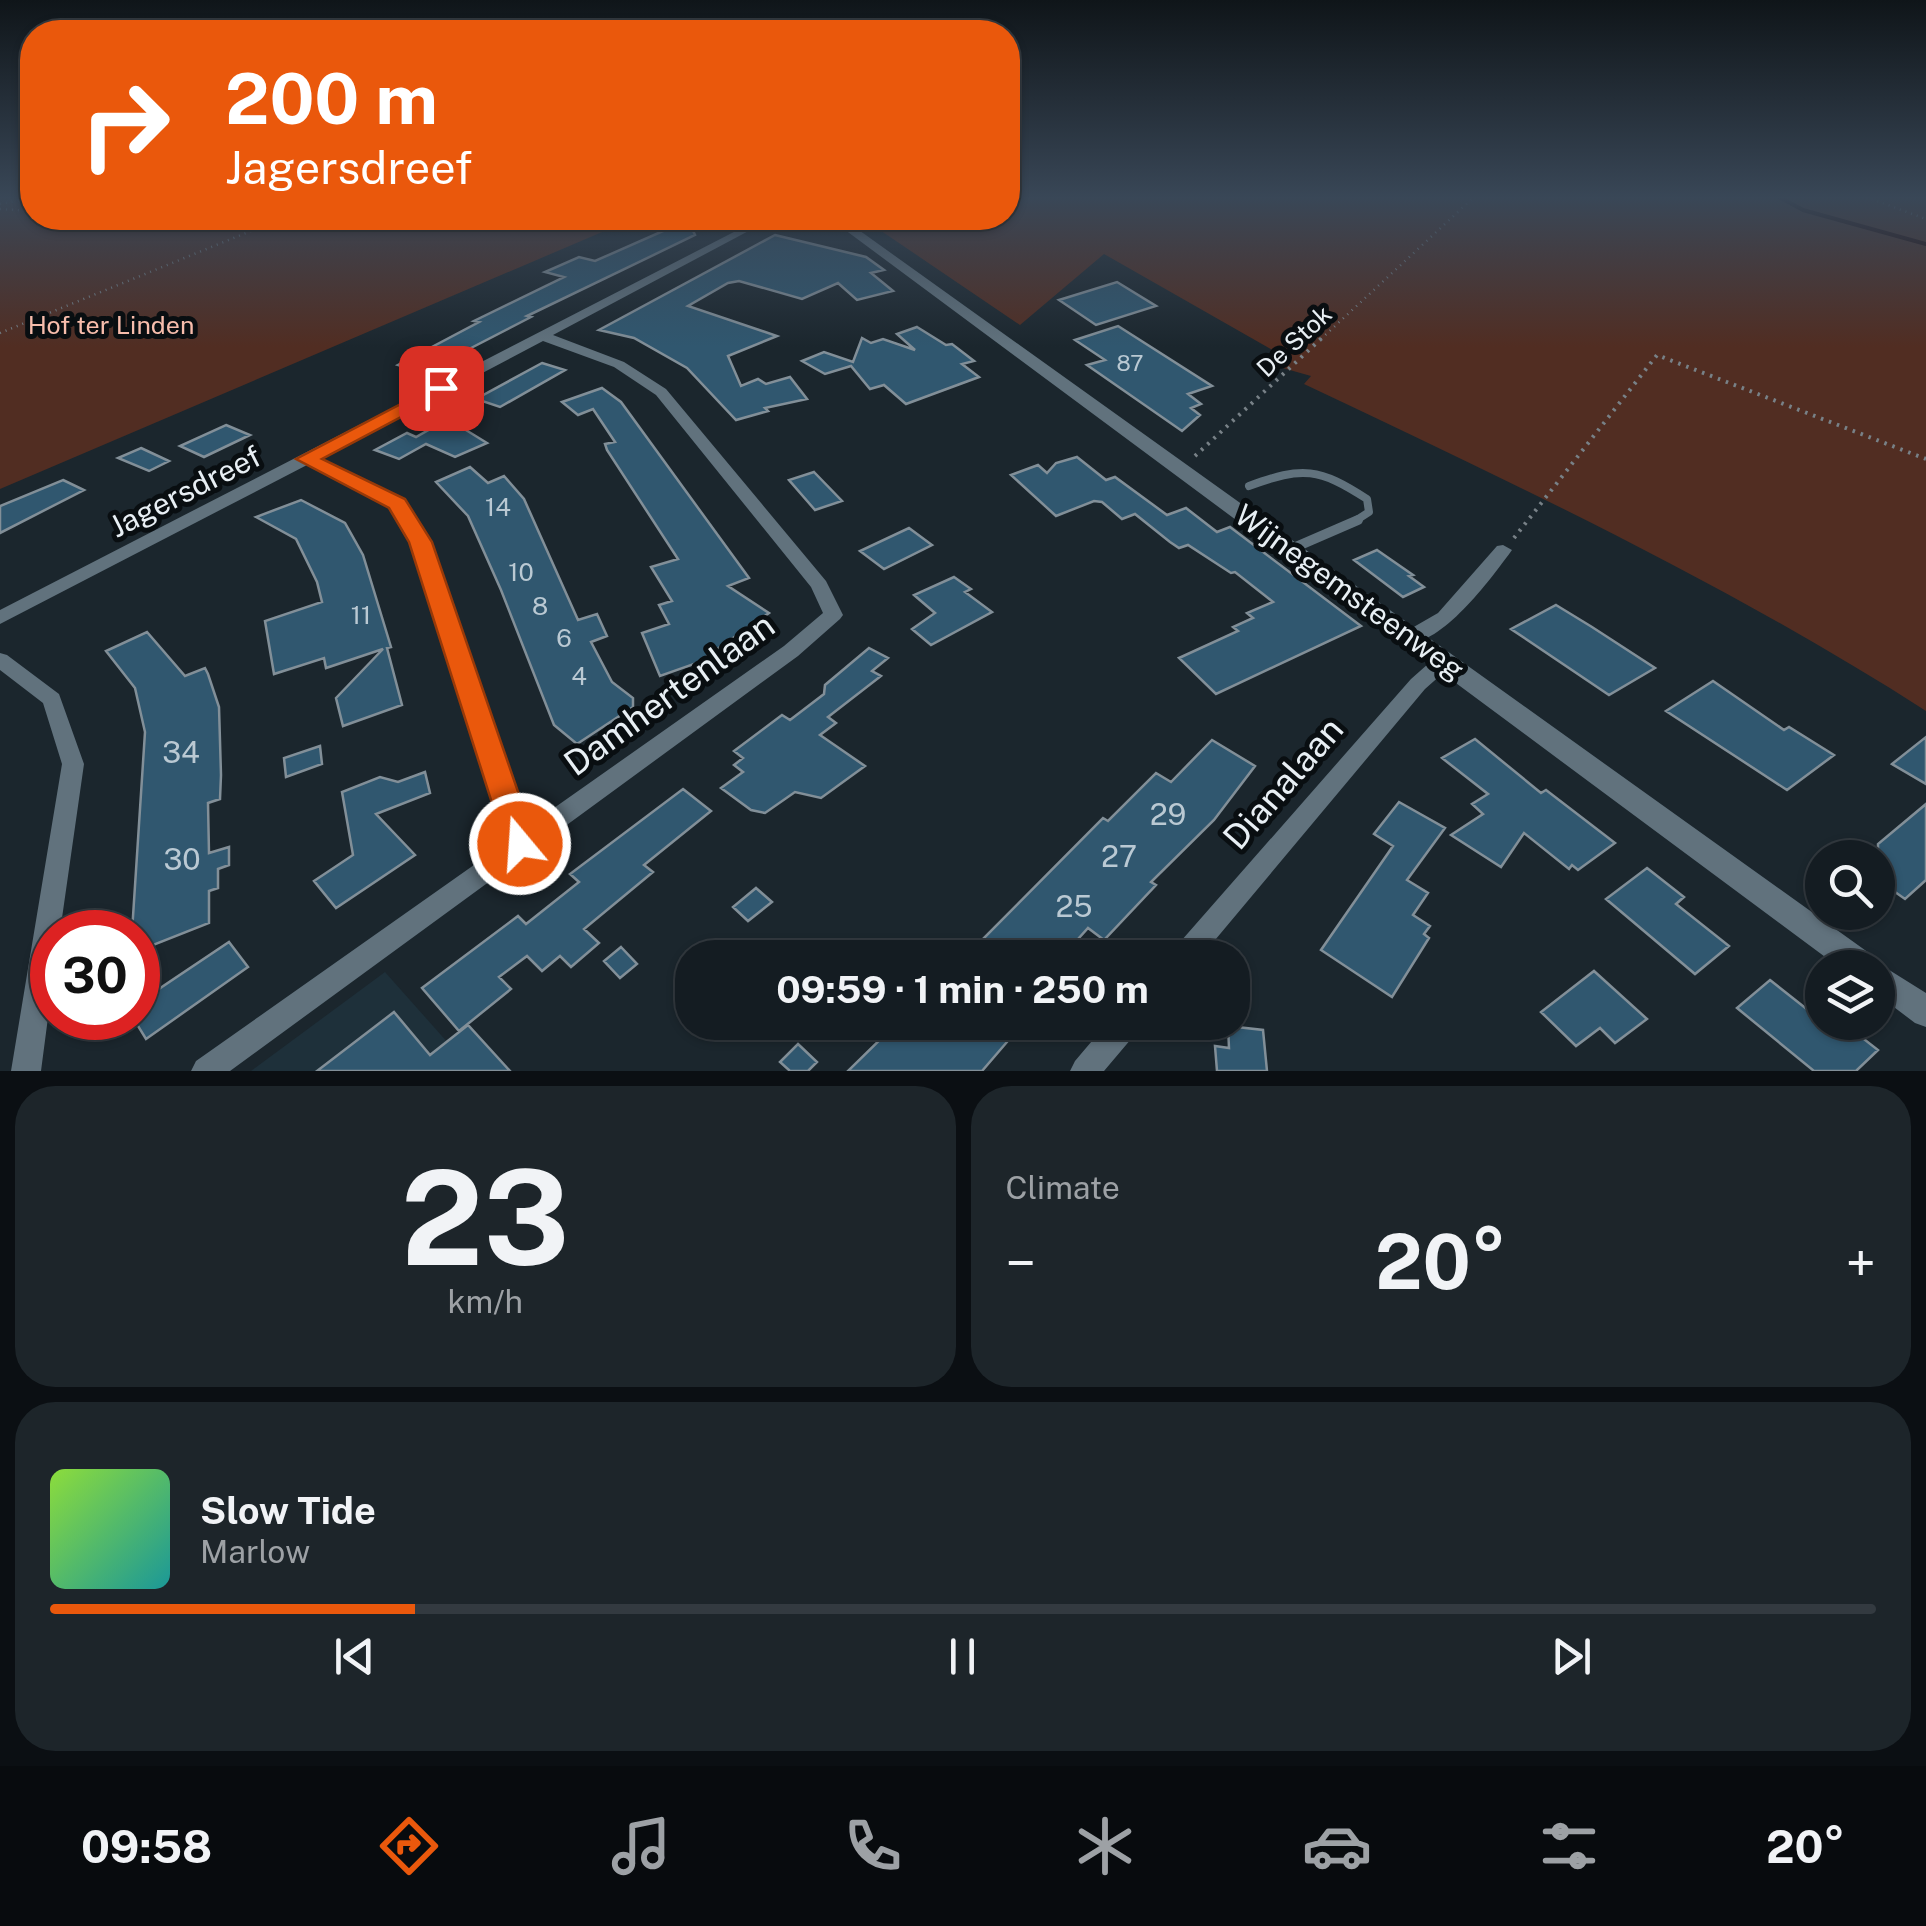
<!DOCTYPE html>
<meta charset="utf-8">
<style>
:root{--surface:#141c22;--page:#1d252a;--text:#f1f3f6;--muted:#9da1a5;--line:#333a40;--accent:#ea580c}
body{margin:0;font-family:"Public Sans",sans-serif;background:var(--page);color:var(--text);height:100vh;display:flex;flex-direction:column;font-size:38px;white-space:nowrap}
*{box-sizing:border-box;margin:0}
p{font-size:32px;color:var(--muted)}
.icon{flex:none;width:55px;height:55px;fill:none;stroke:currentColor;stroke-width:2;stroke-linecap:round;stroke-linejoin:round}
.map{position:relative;height:1071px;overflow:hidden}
.drawer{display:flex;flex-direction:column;gap:15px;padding:15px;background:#0b0f13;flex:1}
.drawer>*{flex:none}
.guide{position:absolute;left:20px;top:20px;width:1000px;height:210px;border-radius:40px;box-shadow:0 2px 8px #0004,0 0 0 2px var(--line);background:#ea580c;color:#fff;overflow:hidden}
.controls{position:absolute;left:1805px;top:840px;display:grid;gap:20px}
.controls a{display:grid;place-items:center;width:90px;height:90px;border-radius:50%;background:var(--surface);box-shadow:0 2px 8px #0004,0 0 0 2px var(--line);font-size:50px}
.speed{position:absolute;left:30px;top:910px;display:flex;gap:20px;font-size:50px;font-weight:700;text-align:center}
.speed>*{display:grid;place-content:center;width:130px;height:130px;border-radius:50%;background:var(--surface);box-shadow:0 2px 8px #0004,0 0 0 2px var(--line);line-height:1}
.speed .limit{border:15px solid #d22;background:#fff;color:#111}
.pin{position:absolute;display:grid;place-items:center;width:85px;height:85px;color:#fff;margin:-42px;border-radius:20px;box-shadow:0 5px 15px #0006}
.me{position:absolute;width:110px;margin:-55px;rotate:342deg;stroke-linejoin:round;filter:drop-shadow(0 0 8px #0008)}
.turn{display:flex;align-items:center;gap:35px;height:210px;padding:0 40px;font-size:45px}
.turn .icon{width:130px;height:130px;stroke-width:2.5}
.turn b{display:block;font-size:70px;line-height:85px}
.big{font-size:75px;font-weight:700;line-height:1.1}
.drawer .tile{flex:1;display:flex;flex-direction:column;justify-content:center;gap:15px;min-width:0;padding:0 35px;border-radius:40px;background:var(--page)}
.drawer .dial{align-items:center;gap:0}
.dial b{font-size:130px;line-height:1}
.song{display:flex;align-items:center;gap:30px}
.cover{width:120px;height:120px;border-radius:15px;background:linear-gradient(135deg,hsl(90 70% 55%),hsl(180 70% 35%))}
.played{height:10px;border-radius:5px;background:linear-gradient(90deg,var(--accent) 20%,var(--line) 20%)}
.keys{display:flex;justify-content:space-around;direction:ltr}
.heat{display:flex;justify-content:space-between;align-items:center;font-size:55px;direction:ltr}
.drawer .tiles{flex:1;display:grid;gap:15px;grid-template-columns:1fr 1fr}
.tile:last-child{grid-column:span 2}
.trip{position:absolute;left:675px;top:940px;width:575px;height:100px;border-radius:40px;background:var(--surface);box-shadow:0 2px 8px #0004,0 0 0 2px var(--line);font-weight:700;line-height:100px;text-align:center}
.tabs{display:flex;height:160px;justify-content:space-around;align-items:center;background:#080b0e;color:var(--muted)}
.tabs .icon{width:70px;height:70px}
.tabs .current{color:var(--accent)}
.tabs b{font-size:45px;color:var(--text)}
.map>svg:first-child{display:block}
.built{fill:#1e303a}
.green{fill:#512d22}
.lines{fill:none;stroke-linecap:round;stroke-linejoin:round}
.stream{stroke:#210200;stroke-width:4}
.building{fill:#30576f;stroke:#828f98;stroke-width:2.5}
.path-far1{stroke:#788187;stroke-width:2.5;stroke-dasharray:1 5;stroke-linecap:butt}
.path{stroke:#788187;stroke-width:4;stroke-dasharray:2.5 6;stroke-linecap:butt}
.service-far1{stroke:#61727d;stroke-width:8}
.service{stroke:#61727d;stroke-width:10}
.minor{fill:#61727d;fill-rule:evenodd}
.tertiary{fill:#61727d;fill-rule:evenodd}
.route{fill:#ea580c;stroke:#983908;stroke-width:2.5}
.labels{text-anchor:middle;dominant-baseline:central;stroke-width:10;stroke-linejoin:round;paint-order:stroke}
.far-number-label{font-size:22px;fill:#bac9d3}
.far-park-label{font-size:25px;fill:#f7bdac;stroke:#090e11}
.far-street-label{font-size:25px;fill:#e8eff4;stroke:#090e11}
.number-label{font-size:25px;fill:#bac9d3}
.street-label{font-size:30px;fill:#e8eff4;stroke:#090e11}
.near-number-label{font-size:30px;fill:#bac9d3}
.near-street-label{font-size:35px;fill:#e8eff4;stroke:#090e11}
</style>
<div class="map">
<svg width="1926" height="1071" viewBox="0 0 1926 1071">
<rect width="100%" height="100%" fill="#1b262d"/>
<!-- built -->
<path class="built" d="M385 972 473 1071H251Z"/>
<!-- green -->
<path class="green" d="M0 197H32V218H635L0 489Z
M1008 197H1926V711C1728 584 1515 484 1304 384L1311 376 1272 365 1281 355 1104 254 1020 325 862 218H1008Z"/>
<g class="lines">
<!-- stream -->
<path class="stream" d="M1779 197 1803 210 1926 244"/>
</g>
<!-- building -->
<path class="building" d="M688 220 695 235 527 316 531 317 440 364 421 373 398 365 479 322 474 321 564 277 545 272 579 257 595 261Z
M775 235 866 257 884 270 871 273 893 291 857 300 838 283 802 299 739 281 728 283 688 306 777 336 728 356 741 386 758 379 766 384 790 377 807 399 765 408 768 411 736 420 687 368 634 338 599 330Z
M1117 282 1156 306 1096 325 1059 300Z
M1118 326 1212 386 1188 394 1201 404 1191 408 1200 415 1182 431 1087 365 1105 360 1075 340Z
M917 327 946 345 952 344 974 361 962 364 979 377 906 404 884 385 870 389 851 366 825 374 802 361 824 352 853 362 862 338 871 343 883 339 915 350 897 334Z
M542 363 565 370 500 407 476 399Z
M602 388 621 402 749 578 728 586 769 613 697 663 660 676 642 633 669 624 659 605 672 601 651 567 678 559 607 450 605 444 615 442 593 409 578 415 562 402Z
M448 419 487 443 455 457 426 444 399 459 375 450 407 433 416 437Z
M226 425 250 435 204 457 180 446Z
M141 448 169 461 149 471 118 458Z
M1077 457 1106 480 1115 477 1167 515 1186 508 1217 532 1230 527 1361 626 1216 694 1179 658 1238 631 1233 627 1253 618 1247 613 1273 602 1235 572 1231 573 1188 545 1179 548 1170 542 1135 514 1122 519 1102 502 1094 501 1056 516 1011 475 1038 465 1047 473 1056 463Z
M470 467 488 483 504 476 524 499 578 620 597 614 607 636 591 642 612 682 633 698V707L577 744 554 725 501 590 468 516 436 482Z
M814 472 842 501 815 510 789 480Z
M63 480 84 490 0 533V506Z
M301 500 345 523 363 555 391 647 387 648 402 705 343 726 336 698 383 649 326 668 324 658 274 674 265 621 322 602 317 582 296 539 256 517Z
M909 528 932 545 884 569 860 551Z
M1377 550 1413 575 1409 576 1424 587 1403 597 1354 560Z
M954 577 971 589 965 592 992 612 931 645 912 629 935 613 914 595Z
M1556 605 1592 627 1655 668 1609 695 1511 629Z
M147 632 185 676 205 668 208 674 219 707 221 775 220 799 208 803 209 853 229 847V865L218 869V888L209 891V923L138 951V932H132L145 732 135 688 106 651Z
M869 648 888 658 872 671 881 676 828 717 836 723 820 735 865 766 821 798 795 792 765 813 751 810 721 788 743 772 734 765 743 758 734 751 782 715 790 720 824 694 825 685Z
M1713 681 1784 730 1789 727 1834 755 1787 790 1666 711Z
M1926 737V784L1892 764Z
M1475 739 1541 793 1546 790 1615 843 1578 870 1572 865 1569 869 1524 833 1501 867 1451 835 1483 814 1472 804 1488 794 1442 758Z
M1212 740 1255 766 1214 820 1151 882 1156 885 1104 940 1088 928 1061 958H982L973 949 1103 818 1108 821 1156 773 1171 782Z
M320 746 322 764 286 777 284 758Z
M425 772 430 793 376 814 415 855 336 908 314 881 353 855 342 792 380 777 398 782Z
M683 789 711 811 644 865 653 872 584 929 599 943 571 967 560 956 542 971 527 956 499 977 511 989 459 1031 422 988 518 916 526 924 579 882 570 874Z
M1399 802 1445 828 1407 880 1428 893 1413 915 1430 926 1424 934 1429 938 1392 997 1321 950 1393 846 1374 834Z
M1926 804V880L1905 899 1878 880V844Z
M1647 868 1684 897 1676 904 1729 946 1695 974 1606 899Z
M756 888 772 902 748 921 733 907Z
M229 942 248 967 146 1039 138 1026V1003Z
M621 947 637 964 620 978 604 961Z
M1594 971 1647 1019 1615 1043 1600 1028 1576 1046 1541 1012Z
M1770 980 1832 1029 1842 1022 1878 1050 1856 1071H1814L1737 1008Z
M394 1012 430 1055 468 1025 510 1071H317Z
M898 1022H998L1013 1035 982 1071H848Z
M1228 1026 1263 1030 1267 1071H1217L1215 1046 1229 1048Z
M798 1044 817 1062 808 1071H790L780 1062Z"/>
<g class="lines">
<!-- path-far1 -->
<path class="path-far1" d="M1866 197 1926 219
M0 204 32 198
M0 209 32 211
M145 218 268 224 287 218
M0 333 268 224
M1321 339 1474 197"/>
<!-- path -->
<path class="path" d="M1195 456 1323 337
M1514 538 1657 355 1926 459"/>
<!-- service-far1 -->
<path class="service-far1" d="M1249 486C1303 466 1319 468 1367 499L1369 512 1352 523"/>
<!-- service -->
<path class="service" d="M1291 549 1358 520"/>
<!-- minor -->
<path class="minor" d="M761 218H773L553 335 624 362 666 389 826 581 843 615 840 619 798 656 230 1071H191L196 1061 508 841 411 542 391 506 307 465 0 624V610ZM543 341 614 367 656 395 811 587 823 613 784 646 527 827 429 542 403 499 319 459Z
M1503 545 1512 550C1493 576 1440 649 1405 642L1402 637 1405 632 1438 613 1497 546Z
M0 653 7 655 59 694 84 764 60 932H52V987L41 1071H11L62 764 43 703 0 670Z
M1444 654 1451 656 1454 661 1451 666 1425 689 1200 958H1170L1174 949 1411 679 1437 656Z
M1108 1022H1141L1137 1032 1104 1071H1070L1075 1061Z"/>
<!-- tertiary -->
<path class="tertiary" d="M829 218H842L1876 958 1878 963 1926 993V1027L1915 1023 1878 995V968H1840Z"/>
</g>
<!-- sky -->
<linearGradient id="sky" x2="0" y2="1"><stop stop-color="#0f1519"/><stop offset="0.57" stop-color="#394757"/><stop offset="1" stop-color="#394757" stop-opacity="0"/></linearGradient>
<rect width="1926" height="347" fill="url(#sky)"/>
<!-- route -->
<path class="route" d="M441 383 450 388 448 392 322 459 405 499 432 542 536 844 532 853 520 857 509 853 505 844 409 542 389 508 296 459Z"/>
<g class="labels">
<!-- far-number labels -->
<g class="far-number-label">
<text x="1130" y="363">87</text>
</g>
<!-- far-park labels -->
<g class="far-park-label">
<text x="111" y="325">Hof ter Linden</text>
</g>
<!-- far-street labels -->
<g class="far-street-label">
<text transform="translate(1294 341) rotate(-43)">De Stok</text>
</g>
<!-- number labels -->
<g class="number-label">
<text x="498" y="507">14</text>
<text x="521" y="572">10</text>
<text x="540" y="606">8</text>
<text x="361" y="615">11</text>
<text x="564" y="638">6</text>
<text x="579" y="676">4</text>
</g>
<!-- street labels -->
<g class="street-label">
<text transform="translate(185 491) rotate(-27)">Jagersdreef</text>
<text transform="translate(1350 592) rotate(36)">Wijnegemsteenweg</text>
</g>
<!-- near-number labels -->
<g class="near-number-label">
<text x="181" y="752">34</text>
<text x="1168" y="814">29</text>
<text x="1119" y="856">27</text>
<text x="182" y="859">30</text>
<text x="1074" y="906">25</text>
</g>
<!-- near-street labels -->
<g class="near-street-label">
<text transform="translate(669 694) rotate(-36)">Damhertenlaan</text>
<text transform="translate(1283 783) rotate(-49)">Dianalaan</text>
</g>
</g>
</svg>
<div class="controls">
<a><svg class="icon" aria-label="search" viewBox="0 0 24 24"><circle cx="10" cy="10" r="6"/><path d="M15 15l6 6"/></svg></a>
<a><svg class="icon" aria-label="layers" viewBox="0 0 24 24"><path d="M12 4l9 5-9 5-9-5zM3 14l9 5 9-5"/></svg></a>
</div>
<div class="speed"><div class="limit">30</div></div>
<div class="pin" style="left:441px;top:388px;background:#d93025"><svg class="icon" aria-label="arrive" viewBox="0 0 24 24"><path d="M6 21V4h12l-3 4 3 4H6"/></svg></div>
<svg class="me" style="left:520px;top:844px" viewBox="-20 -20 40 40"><circle r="17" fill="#ea580c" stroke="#fff" stroke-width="3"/><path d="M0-11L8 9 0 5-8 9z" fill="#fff"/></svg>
<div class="trip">09:59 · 1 min · 250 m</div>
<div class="guide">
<div class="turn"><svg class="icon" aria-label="right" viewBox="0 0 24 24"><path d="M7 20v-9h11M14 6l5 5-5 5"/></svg><div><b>200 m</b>Jagersdreef</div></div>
</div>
</div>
<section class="drawer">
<div class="tiles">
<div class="tile dial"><b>23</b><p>km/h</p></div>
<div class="tile"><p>Climate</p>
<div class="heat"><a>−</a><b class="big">20°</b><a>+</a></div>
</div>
<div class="tile">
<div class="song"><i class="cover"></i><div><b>Slow Tide</b><p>Marlow</p></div></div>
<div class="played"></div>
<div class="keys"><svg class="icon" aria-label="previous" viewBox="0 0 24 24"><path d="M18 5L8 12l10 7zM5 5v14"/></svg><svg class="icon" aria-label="pause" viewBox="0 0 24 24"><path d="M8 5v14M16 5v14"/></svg><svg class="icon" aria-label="next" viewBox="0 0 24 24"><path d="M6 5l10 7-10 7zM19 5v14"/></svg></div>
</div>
</div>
</section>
<nav class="tabs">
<b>09:58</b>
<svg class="icon current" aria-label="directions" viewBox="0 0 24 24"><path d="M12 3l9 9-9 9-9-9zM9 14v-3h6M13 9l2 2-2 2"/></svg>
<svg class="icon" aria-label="music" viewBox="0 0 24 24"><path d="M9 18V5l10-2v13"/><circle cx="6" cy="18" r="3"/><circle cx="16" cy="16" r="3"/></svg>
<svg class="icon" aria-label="phone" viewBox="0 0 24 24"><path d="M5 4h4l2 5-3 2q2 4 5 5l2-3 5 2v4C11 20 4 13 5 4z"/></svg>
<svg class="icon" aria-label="climate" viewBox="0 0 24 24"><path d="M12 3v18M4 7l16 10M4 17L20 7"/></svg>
<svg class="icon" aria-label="car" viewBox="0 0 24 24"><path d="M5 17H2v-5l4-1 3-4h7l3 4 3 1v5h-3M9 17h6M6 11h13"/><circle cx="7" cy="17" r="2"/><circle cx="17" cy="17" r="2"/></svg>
<svg class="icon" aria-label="filters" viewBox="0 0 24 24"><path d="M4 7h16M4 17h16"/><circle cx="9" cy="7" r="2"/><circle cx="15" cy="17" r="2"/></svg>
<b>20°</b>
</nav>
